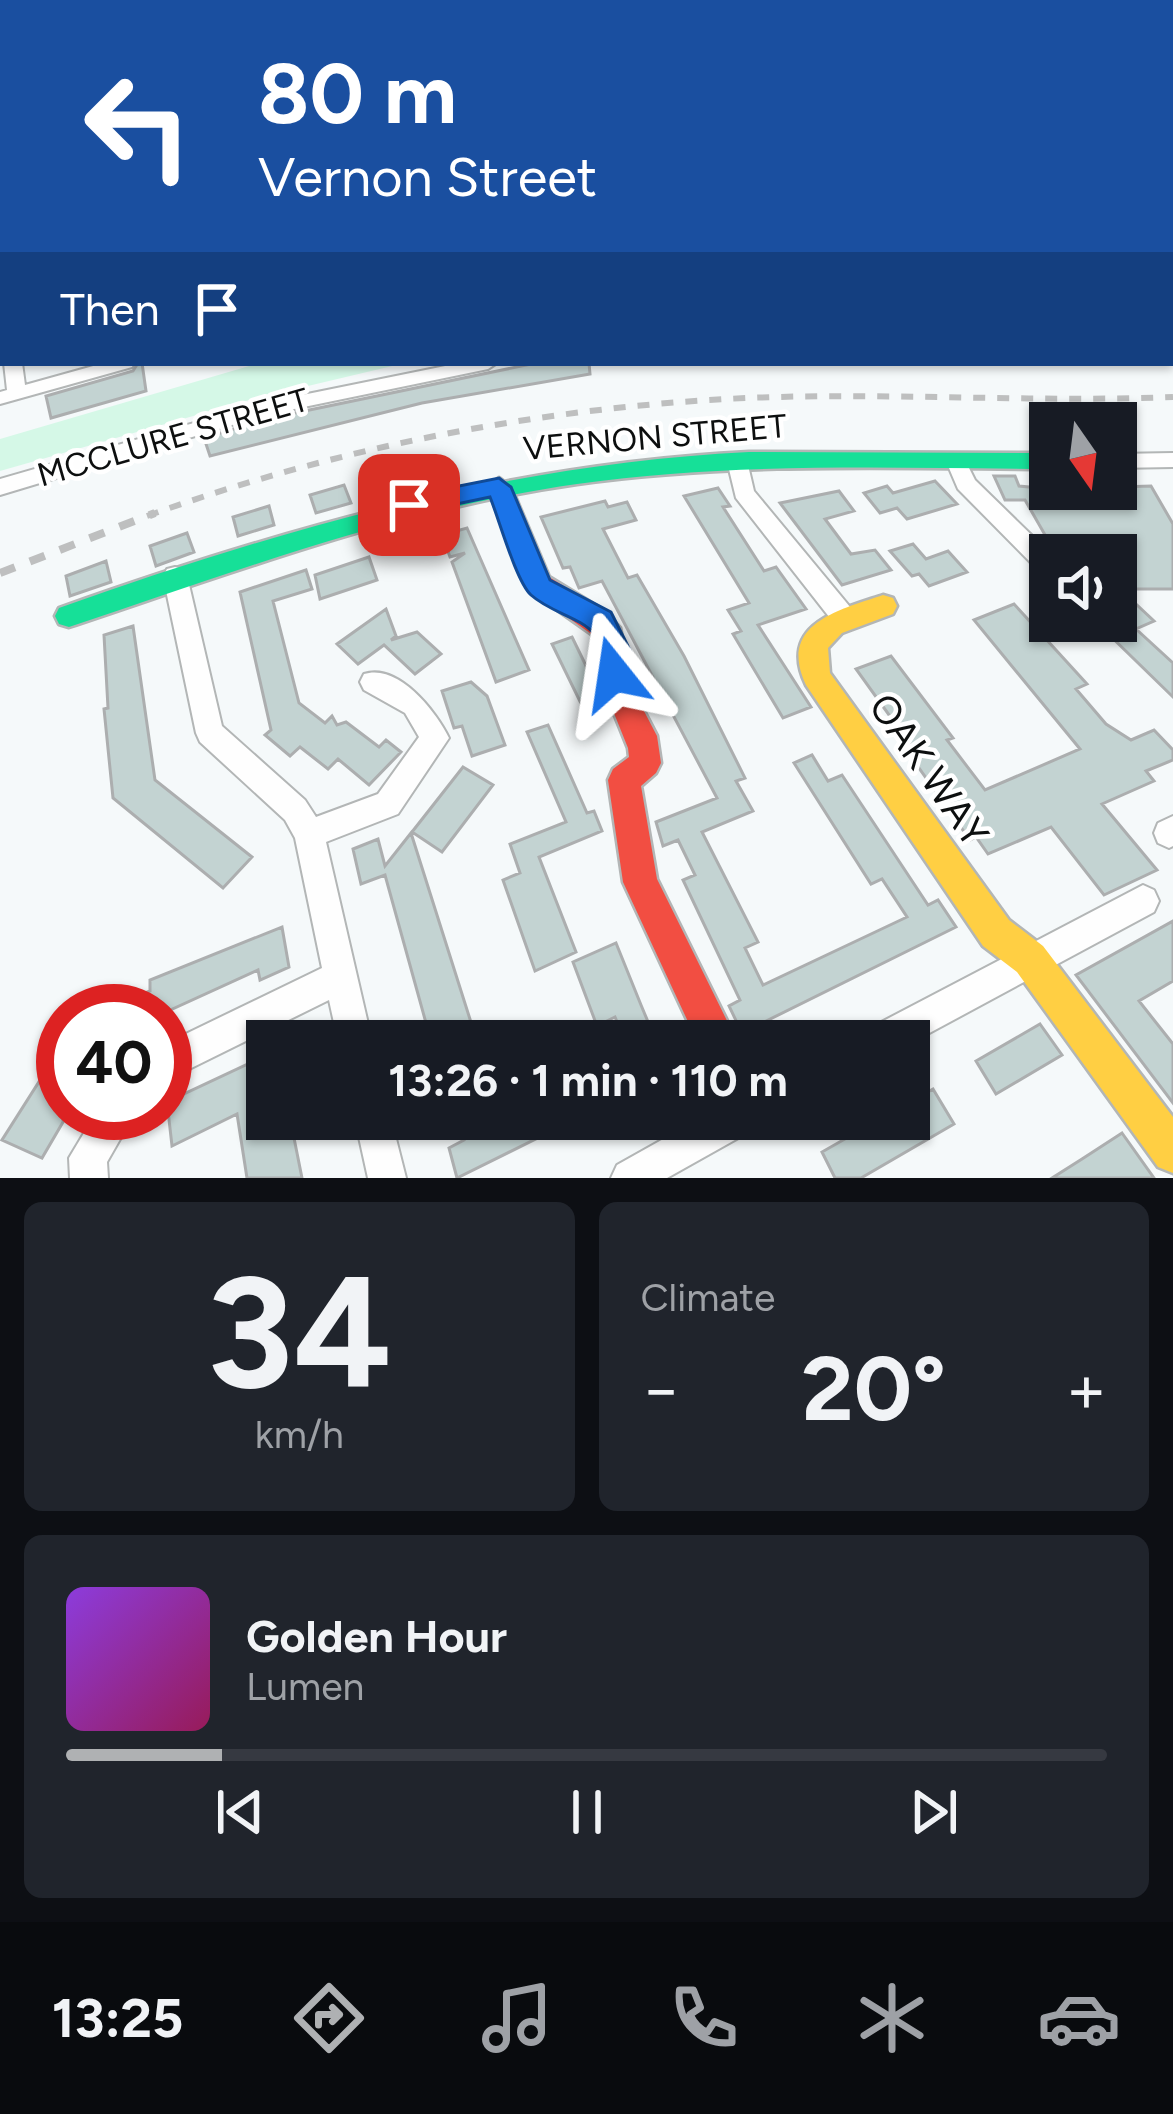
<!DOCTYPE html>
<meta charset="utf-8">
<style>
:root{--surface:#171b24;--page:#20242c;--text:#f1f3f6;--muted:#9ea1a6;--line:#363941;--accent:#afb1b3}
body{margin:0;font-family:Figtree,sans-serif;background:var(--page);color:var(--text);height:100vh;display:flex;flex-direction:column;font-size:45px;white-space:nowrap}
*{box-sizing:border-box;margin:0}
p{font-size:39px;color:var(--muted)}
.icon{flex:none;width:66px;height:66px;fill:none;stroke:currentColor;stroke-width:2;stroke-linecap:round;stroke-linejoin:round}
.map{position:relative;height:1178px;overflow:hidden}
.drawer{display:flex;flex-direction:column;gap:24px;padding:24px;background:#0d0f14;flex:1}
.drawer>*{flex:none}
.banner{position:absolute;left:0px;top:0px;width:1173px;height:366px;box-shadow:0 3px 9px #0004;background:#1a4fa0;color:#fff;overflow:hidden}
.needle{width:78px;rotate:166deg}
.controls{position:absolute;left:1029px;top:402px;display:grid;gap:24px}
.controls a{display:grid;place-items:center;width:108px;height:108px;border-radius:0px;background:var(--surface);box-shadow:0 3px 9px #0004;font-size:60px}
.speed{position:absolute;left:36px;top:984px;display:flex;gap:24px;font-size:60px;font-weight:700;text-align:center}
.speed>*{display:grid;place-content:center;width:156px;height:156px;border-radius:50%;background:var(--surface);box-shadow:0 3px 9px #0004;line-height:1}
.speed .limit{border:18px solid #d22;background:#fff;color:#111}
.pin{position:absolute;display:grid;place-items:center;width:102px;height:102px;color:#fff;margin:-51px;border-radius:24px;box-shadow:0 6px 18px #0006}
.me{position:absolute;width:132px;margin:-66px;rotate:345deg;stroke-linejoin:round;filter:drop-shadow(0 0 9px #0008)}
.turn{display:flex;align-items:center;gap:42px;height:252px;padding:0 60px;font-size:54px}
.turn .icon{width:156px;height:156px;stroke-width:2.5}
.turn b{display:block;font-size:84px;line-height:102px}
.then{display:flex;align-items:center;height:114px;padding:0 60px;background:#0003;gap:24px;font-size:45px}
.big{font-size:90px;font-weight:700;line-height:1.1}
.drawer .card{flex:1;display:flex;flex-direction:column;justify-content:center;gap:18px;min-width:0;padding:0 42px;border-radius:18px;background:var(--page)}
.drawer .dial{align-items:center;gap:0}
.dial b{font-size:156px;line-height:1}
.song{display:flex;align-items:center;gap:36px}
.cover{width:144px;height:144px;border-radius:18px;background:linear-gradient(135deg,hsl(270 70% 55%),hsl(330 70% 35%))}
.played{height:12px;border-radius:6px;background:linear-gradient(90deg,var(--accent) 15%,var(--line) 15%)}
.keys{display:flex;justify-content:space-around;direction:ltr}
.heat{display:flex;justify-content:space-between;align-items:center;font-size:66px;direction:ltr}
.drawer .tiles{flex:1;display:grid;gap:24px;grid-template-columns:1fr 1fr}
.card:last-child{grid-column:span 2}
.trip{position:absolute;left:246px;top:1020px;width:684px;height:120px;border-radius:0px;background:var(--surface);box-shadow:0 3px 9px #0004;font-weight:700;line-height:120px;text-align:center}
.menu{display:flex;height:192px;justify-content:space-around;align-items:center;background:#090b0e;color:var(--muted)}
.menu .icon{width:84px;height:84px}
.menu .current{color:var(--accent)}
.menu b{font-size:54px;color:var(--text)}
.map>svg:first-child{display:block}
.green{fill:#d5f8e7}
.building{fill:#c3d3d2;stroke:#acaeaf;stroke-width:3}
.lines{fill:none;stroke-linecap:round;stroke-linejoin:round}
.street-casing{stroke:#b3b6b6;stroke-width:4}
.fast-casing{stroke:#b3b6b6;stroke-width:5}
.slow-casing{stroke:#b3b6b6;stroke-width:5}
.jam-casing{stroke:#b3b6b6;stroke-width:5}
.street{fill:#fefefe;fill-rule:evenodd}
.fast{fill:#16e098;fill-rule:evenodd}
.slow{fill:#ffcf43;fill-rule:evenodd}
.jam{fill:#f24e42;fill-rule:evenodd}
.rail-far1{stroke:#bebfbf;stroke-width:6;stroke-dasharray:12 12;stroke-linecap:butt}
.rail{stroke:#bebfbf;stroke-width:8;stroke-dasharray:16 16;stroke-linecap:butt}
.route{fill:#1a73e8;stroke:#114b97;stroke-width:3}
.labels{text-anchor:middle;dominant-baseline:central;stroke-width:9;stroke-linejoin:round;paint-order:stroke}
.street-label{font-size:33px;fill:#0d0f0f;stroke:#fff}
.near-street-label{font-size:39px;fill:#0d0f0f;stroke:#fff}
</style>
<div class="map">
<svg width="1173" height="1178" viewBox="0 0 1173 1178">
<rect width="100%" height="100%" fill="#f5f9fa"/>
<!-- green -->
<path class="green" d="M259 363H405L253 399 0 471V439Z"/>
<!-- building -->
<path class="building" d="M138 363H142L146 391 51 418 46 396 133 371Z
M536 363H589L590 374 422 403 210 456 204 438 266 419Z
M994 476H1015L1019 486 1050 489 1151 486 1173 524V589H1120L1154 621 1136 629 1173 663V697L1095 621H1116V555L1056 554 1025 500H1005Z
M935 481 957 504 907 519 897 508 880 513 864 493 887 486 893 493Z
M344 485 351 503 316 513 310 495Z
M718 488 730 506 723 507 764 571 776 567 806 609 758 625 811 707 783 718 733 634 741 631 728 610 749 603 684 496Z
M839 491 854 511 825 519 851 554 875 550 891 570 842 585 780 503Z
M605 501 608 507 627 502 636 520 603 529 628 578 637 575 684 656 745 778 736 781 753 811 702 832 758 942 745 948 763 985 907 917 882 879 871 884 794 763 812 755 828 781 842 775 928 905 938 900 956 927 742 1033 729 1006 740 1000 683 880 695 875 678 840 663 846 656 822 717 798 602 581 579 588 570 567 563 568 541 517Z
M269 506 274 525 238 536 233 517Z
M467 528 529 670 496 682 452 562 465 553 450 557 442 535Z
M187 533 194 552 156 566 150 546Z
M913 544 926 559 948 551 967 572 929 586 919 574 912 576 890 551Z
M369 557 377 580 320 599 315 575Z
M106 561 111 582 70 596 66 576Z
M306 570 312 589 273 601 299 703 325 723 332 716 337 725 346 722 379 747 386 740 401 752 369 785 338 759 328 769 300 747 290 756 265 735 271 730 240 592Z
M1014 604 1087 684 1076 689 1106 724 1131 740 1154 730 1173 750V760L1146 771 1154 781 1102 804 1157 870 1104 895 1051 827 988 854 976 837 970 840 914 761 920 758 856 669 891 656 953 738 947 740 985 790 1080 749 974 620Z
M386 609 396 636 391 640 417 632 441 654 415 674 384 645 358 664 337 644Z
M133 626 155 780 252 857 223 888 113 798 104 709 108 708 104 635Z
M572 637 610 715 590 722 552 644Z
M471 682 487 696 505 745 472 756 462 726 454 728 442 691Z
M548 725 587 813 594 811 602 831 539 857 576 952 535 971 503 880 520 873 510 844 566 822 527 732Z
M463 767 493 785 442 852 412 832Z
M411 833 475 1035 463 1041H431L385 875 361 884 353 849 378 839 385 866Z
M1173 921V981L1139 1001 1173 1044V1103L1076 975Z
M282 927 289 967 260 980 258 970 168 1011H104L150 991V980Z
M616 943 641 1005 656 1041H625L615 1017 597 1026 573 962Z
M1040 1024 1062 1055 996 1094 976 1061Z
M63 1044V1122L42 1158 2 1140Z
M267 1055V1119H281L283 1133 292 1128 302 1178H247L237 1114 172 1146 167 1102Z
M933 1089 954 1124 861 1178H835L822 1152 880 1119H909V1103Z
M458 1119H576L457 1178 449 1148 464 1140Z
M1122 1133 1154 1178H1052L1082 1159Z"/>
<g class="lines">
<!-- street casing -->
<g class="street-casing">
<path id="street" d="M0 0H23L0 6Z
M67 0H77L79 3H69Z
M136 0H149L152 3H139Z
M222 0H235L238 3H225Z
M308 0H320L323 3H311Z
M463 0H474L477 3H466Z
M892 0H903L906 3H895Z
M1170 4H1173V10H1170Z
M1170 36H1173V42H1170Z
M0 99H3V107H0Z
M1173 104V112L1170 113V105Z
M3 143V151L0 152V144Z
M1173 241V251L1170 252V242Z
M3 276V306L0 305Z
M1170 345H1173V355H1170Z
M4 363H22L25 385 104 363H134L132 367 0 404V392L7 390Z
M460 363H497L488 369 265 415 0 495V479L263 403Z
M1173 453V467L1116 468V454Z
M737 454 747 461 754 491 855 613 858 620 855 627H837L736 498 727 461Z
M956 454 963 456 975 480 1052 555 1050 577 1042 574 958 489 946 461Z
M175 567 183 569 187 576 222 726 305 800 316 817 378 794 419 737 405 713 364 690 360 682 364 674C398 663 436 711 449 738L398 814 326 842 372 1041H338L329 1000 165 1081V1044L322 968 295 838 285 820 200 742 196 733 163 576 167 569Z
M1173 816V846L1169 848 1158 843 1154 833 1158 823Z
M1143 885 1154 890 1159 901 1154 912 909 1044V1041H863L868 1029Z
M96 1113H135L107 1162 108 1178H70L69 1158Z
M355 1119H391L406 1178H368Z
M699 1119H754L749 1132 667 1178H611L617 1165Z"/>
</g>
<!-- fast casing -->
<g class="fast-casing">
<path id="fast" d="M1170 59H1173V67H1170Z
M1170 171 1173 172V182L1170 181Z
M749 452 1050 453V469C892 468 734 462 577 484 400 509 237 571 69 627L59 624 55 616 59 608C284 528 509 464 749 452Z"/>
</g>
<!-- slow casing -->
<g class="slow-casing">
<path id="slow" d="M883 595 893 598 897 606 893 614 842 633 828 648 830 673 1009 920 1043 946 1173 1117V1173L1158 1167 1017 972 983 946 806 685C777 624 839 610 883 595Z"/>
</g>
<!-- jam casing -->
<g class="jam-casing">
<path id="jam" d="M3 196V206L0 207V197Z
M499 478 511 487 549 577 603 610 620 628 632 688 657 736 661 763 656 773 641 786 657 879 737 1041H697L623 882 608 780 613 769 629 757 628 748 599 676 597 638 529 590 487 487Z"/>
</g>
<!-- street -->
<use href="#street" class="street"/>
<!-- fast -->
<use href="#fast" class="fast"/>
<!-- slow -->
<use href="#slow" class="slow"/>
<!-- jam -->
<use href="#jam" class="jam"/>
<!-- rail-far1 -->
<path class="rail-far1" d="M147 516C333 449 529 410 726 399 875 391 1024 403 1173 397"/>
<!-- rail -->
<path class="rail" d="M0 573 155 513"/>
</g>
<!-- route -->
<path class="route" d="M499 478 511 487 550 580 611 612 633 656 624 682 614 686 603 682 599 674C614 618 561 622 531 595 516 581 499 519 490 497L409 514 396 505 409 496Z"/>
<g class="labels">
<!-- street labels -->
<g class="street-label">
<text transform="translate(173 437) rotate(-16)">MCCLURE STREET</text>
<text transform="translate(655 437) rotate(-5)">VERNON STREET</text>
</g>
<!-- near-street labels -->
<g class="near-street-label">
<text transform="translate(929 770) rotate(55)">OAK WAY</text>
</g>
</g>
</svg>
<div class="controls">
<a><svg class="needle" viewBox="-14 -14 28 28"><path d="M0-13l5 13h-10z" fill="#e53935"/><path d="M0 13l5-13h-10z" fill="#9ea1a6"/></svg></a>
<a><svg class="icon" aria-label="sound" viewBox="0 0 24 24"><path d="M4 9h4l5-4v14l-5-4H4zM17 9q2 3 0 6"/></svg></a>
</div>
<div class="speed"><div class="limit">40</div></div>
<div class="pin" style="left:409px;top:505px;background:#d93025"><svg class="icon" aria-label="arrive" viewBox="0 0 24 24"><path d="M6 21V4h12l-3 4 3 4H6"/></svg></div>
<svg class="me" style="left:614px;top:674px" viewBox="-20 -20 40 40"><path d="M0-17L14 15 0 8-14 15z" fill="#1a73e8" stroke="#fff" stroke-width="4"/></svg>
<div class="trip">13:26 · 1 min · 110 m</div>
<div class="banner">
<div class="turn"><svg class="icon" aria-label="left" viewBox="0 0 24 24"><path d="M17 20v-9H6M10 6l-5 5 5 5"/></svg><div><b>80 m</b>Vernon Street</div></div>
<div class="then">Then<svg class="icon" aria-label="arrive" viewBox="0 0 24 24"><path d="M6 21V4h12l-3 4 3 4H6"/></svg></div>
</div>
</div>
<section class="drawer">
<div class="tiles">
<div class="card dial"><b>34</b><p>km/h</p></div>
<div class="card"><p>Climate</p>
<div class="heat"><a>−</a><b class="big">20°</b><a>+</a></div>
</div>
<div class="card">
<div class="song"><i class="cover"></i><div><b>Golden Hour</b><p>Lumen</p></div></div>
<div class="played"></div>
<div class="keys"><svg class="icon" aria-label="previous" viewBox="0 0 24 24"><path d="M18 5L8 12l10 7zM5 5v14"/></svg><svg class="icon" aria-label="pause" viewBox="0 0 24 24"><path d="M8 5v14M16 5v14"/></svg><svg class="icon" aria-label="next" viewBox="0 0 24 24"><path d="M6 5l10 7-10 7zM19 5v14"/></svg></div>
</div>
</div>
</section>
<nav class="menu">
<b>13:25</b>
<svg class="icon current" aria-label="directions" viewBox="0 0 24 24"><path d="M12 3l9 9-9 9-9-9zM9 14v-3h6M13 9l2 2-2 2"/></svg>
<svg class="icon" aria-label="music" viewBox="0 0 24 24"><path d="M9 18V5l10-2v13"/><circle cx="6" cy="18" r="3"/><circle cx="16" cy="16" r="3"/></svg>
<svg class="icon" aria-label="phone" viewBox="0 0 24 24"><path d="M5 4h4l2 5-3 2q2 4 5 5l2-3 5 2v4C11 20 4 13 5 4z"/></svg>
<svg class="icon" aria-label="climate" viewBox="0 0 24 24"><path d="M12 3v18M4 7l16 10M4 17L20 7"/></svg>
<svg class="icon" aria-label="car" viewBox="0 0 24 24"><path d="M5 17H2v-5l4-1 3-4h7l3 4 3 1v5h-3M9 17h6M6 11h13"/><circle cx="7" cy="17" r="2"/><circle cx="17" cy="17" r="2"/></svg>
</nav>
